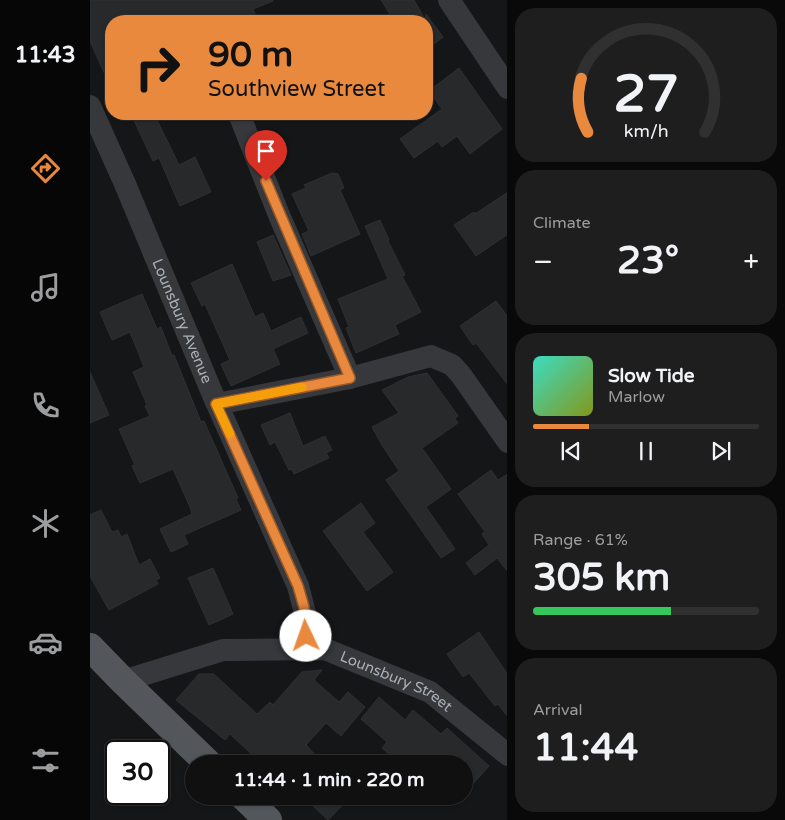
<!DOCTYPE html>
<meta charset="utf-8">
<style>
:root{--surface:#101011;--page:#1e1e1f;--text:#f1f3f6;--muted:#9c9d9f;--line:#303031;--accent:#e8893d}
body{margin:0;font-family:"Varela Round",sans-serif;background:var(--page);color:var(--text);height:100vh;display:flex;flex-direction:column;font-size:19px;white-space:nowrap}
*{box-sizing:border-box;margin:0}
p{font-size:16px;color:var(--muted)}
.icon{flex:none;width:28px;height:28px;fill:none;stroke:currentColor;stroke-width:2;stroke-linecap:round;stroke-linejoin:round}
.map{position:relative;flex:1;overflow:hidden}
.details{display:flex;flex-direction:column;gap:8px;padding:8px;background:#090909;width:278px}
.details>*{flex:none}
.banner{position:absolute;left:15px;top:15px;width:328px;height:105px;border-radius:20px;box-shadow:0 1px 4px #0004,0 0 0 1px var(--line);background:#e8893d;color:#111;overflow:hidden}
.speed{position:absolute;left:15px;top:740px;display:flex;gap:10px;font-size:25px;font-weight:700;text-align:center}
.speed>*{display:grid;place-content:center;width:65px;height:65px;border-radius:50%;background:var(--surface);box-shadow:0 1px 4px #0004,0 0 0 1px var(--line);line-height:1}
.speed .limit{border:2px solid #111;border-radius:8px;background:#fff;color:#111}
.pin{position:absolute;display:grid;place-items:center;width:42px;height:42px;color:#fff;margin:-51px -21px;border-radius:50% 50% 50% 0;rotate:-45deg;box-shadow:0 0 5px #0007}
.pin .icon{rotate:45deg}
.me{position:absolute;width:55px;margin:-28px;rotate:357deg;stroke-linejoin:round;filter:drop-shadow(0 0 4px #0008)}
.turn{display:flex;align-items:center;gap:18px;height:105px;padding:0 20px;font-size:22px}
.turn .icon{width:65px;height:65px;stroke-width:2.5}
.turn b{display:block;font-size:35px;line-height:42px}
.big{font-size:38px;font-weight:700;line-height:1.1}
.details .widget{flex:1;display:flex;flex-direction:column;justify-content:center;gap:8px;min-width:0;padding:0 18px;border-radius:20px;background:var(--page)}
.details .dial{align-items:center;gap:0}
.dial svg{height:130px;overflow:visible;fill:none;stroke:var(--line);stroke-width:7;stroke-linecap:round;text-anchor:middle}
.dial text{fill:var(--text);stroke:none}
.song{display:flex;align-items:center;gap:15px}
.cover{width:60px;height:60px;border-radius:8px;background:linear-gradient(135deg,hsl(170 70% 55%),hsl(70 70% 35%))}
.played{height:5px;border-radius:2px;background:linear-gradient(90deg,var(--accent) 25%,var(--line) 25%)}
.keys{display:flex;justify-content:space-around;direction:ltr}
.heat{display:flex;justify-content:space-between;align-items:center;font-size:28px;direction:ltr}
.charge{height:8px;border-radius:4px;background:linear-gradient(90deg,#34c759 61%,var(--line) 0)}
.trip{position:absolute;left:95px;top:755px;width:288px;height:50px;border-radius:25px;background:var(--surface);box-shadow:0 1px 4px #0004,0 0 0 1px var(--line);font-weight:700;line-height:50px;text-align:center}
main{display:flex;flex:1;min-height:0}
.dock{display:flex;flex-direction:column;width:90px;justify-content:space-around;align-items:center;background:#060607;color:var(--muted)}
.dock .icon{width:35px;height:35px}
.dock .active{color:var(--accent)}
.dock b{font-size:22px;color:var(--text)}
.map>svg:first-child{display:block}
.building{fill:#28292b;stroke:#2f3033}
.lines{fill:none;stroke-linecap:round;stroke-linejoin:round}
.minor{stroke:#37383c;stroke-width:22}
.primary{stroke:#53565b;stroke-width:28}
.route-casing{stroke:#975928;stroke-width:12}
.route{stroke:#e8893d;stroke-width:9}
.slow{stroke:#f59e0b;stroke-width:9}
.labels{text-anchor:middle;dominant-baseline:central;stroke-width:5;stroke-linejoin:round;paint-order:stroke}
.street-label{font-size:15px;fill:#a8afb6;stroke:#101112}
</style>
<main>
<nav class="dock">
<b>11:43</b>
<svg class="icon active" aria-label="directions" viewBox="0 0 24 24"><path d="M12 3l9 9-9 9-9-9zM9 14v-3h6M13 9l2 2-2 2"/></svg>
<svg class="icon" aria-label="music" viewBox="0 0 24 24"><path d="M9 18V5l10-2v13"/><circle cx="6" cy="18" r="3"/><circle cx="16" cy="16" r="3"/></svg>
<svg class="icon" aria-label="phone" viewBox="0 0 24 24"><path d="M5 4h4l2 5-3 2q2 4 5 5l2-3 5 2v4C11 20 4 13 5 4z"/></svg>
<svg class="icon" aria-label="climate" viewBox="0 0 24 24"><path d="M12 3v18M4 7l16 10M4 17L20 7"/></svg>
<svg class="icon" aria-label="car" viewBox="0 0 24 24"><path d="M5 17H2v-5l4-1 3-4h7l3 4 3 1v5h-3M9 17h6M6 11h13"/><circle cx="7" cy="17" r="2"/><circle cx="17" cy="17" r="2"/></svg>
<svg class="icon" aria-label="filters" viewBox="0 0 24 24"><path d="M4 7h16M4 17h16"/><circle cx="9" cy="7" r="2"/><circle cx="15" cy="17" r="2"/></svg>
</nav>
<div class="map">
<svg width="418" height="820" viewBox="0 0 418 820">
<rect width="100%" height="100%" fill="#151617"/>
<!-- building -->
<path class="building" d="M0 0H183V1L163 9 168 21H147L145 16 132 21H21V88L0 41Z
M291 0H324L336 21V14L353 37 336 50V21H304Z
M369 68 412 129 380 154 367 136 352 147 348 141 324 158 310 139 352 109 339 91Z
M41 114H64L89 165 105 157 121 192 90 206 69 158 63 161Z
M242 173 248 174 254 188 250 190 270 234 221 256 212 234 219 231 202 194 216 188 214 185Z
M418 192V234L386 256 364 225 384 212 385 214Z
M290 220 299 240 298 241 315 275 312 276 331 312 305 325 309 334 266 353 256 328 259 327 248 299 298 279 275 226Z
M183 235 201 275 183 281 167 242Z
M142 264 165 317 173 313 181 331 211 317 218 333 183 349 190 364 141 386 131 364 140 360 115 304 112 306 101 283Z
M52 294 67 329 71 327 82 356 84 355 111 422 114 421 148 498 146 499 151 510 94 535 98 544 81 552 70 529 102 514 100 507 83 469 50 483 42 466 45 465 29 429 60 416 55 406 57 405 43 372 54 367 40 332 22 340 10 312Z
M406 301 418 317V385L386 343 383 345 370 326Z
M0 372 19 415 0 423Z
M337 373 368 416 365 419 368 423 332 448 361 489 336 507 365 549 351 558 296 480 309 471 292 445 282 427 309 413 292 390 318 377Z
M200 413 213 446 235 436 242 450 236 453 239 458 204 474 202 469 199 470 185 442 180 445 171 425Z
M401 470 408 480 418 474V572L407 558 385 575 376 563 399 545 392 534 395 532 368 494Z
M271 503 285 523 273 532 303 572 277 591 233 531Z
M11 510 22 532 28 530 31 537 37 534 49 565 60 559 70 578 66 580 68 584 19 610 0 576V515Z
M123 568 143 614 119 625 98 578Z
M389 632 418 675V717L408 704 405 706 379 673 373 677 357 654Z
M232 670 224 680 249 702 258 692 275 707 251 736 236 723 216 745 234 764H172L140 734 135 740 86 700 109 674H124L167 714 180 702 183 705 212 672Z
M289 697 315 720 323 710 351 734 357 728 399 766 374 794V764H310L292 748 297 742 271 719Z
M228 796H261L238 820 221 804Z"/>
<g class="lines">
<!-- minor -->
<g class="minor">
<path d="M359 0 418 88"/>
<path id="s1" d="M0 106 35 184 123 395 208 586 216 617 214 650"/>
<path d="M149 114 189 215 260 378"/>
<path d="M127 404 260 378 341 356 362 365 371 375 418 442"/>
<path id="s2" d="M33 681 133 650 235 649 340 692 418 755"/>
</g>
<!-- primary -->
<path class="primary" d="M0 647 33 681 119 764
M153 796 178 820"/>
</g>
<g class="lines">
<!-- route casing -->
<g class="route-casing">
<path id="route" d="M176 181 260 378 126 404 208 586 214 607 216 636"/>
</g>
<!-- route -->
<use href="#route" class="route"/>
<!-- slow -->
<path class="slow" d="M140 434 126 404 212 387"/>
</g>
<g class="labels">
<!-- street labels -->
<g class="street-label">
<text stroke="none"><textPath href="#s1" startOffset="234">Lounsbury Avenue</textPath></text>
<text stroke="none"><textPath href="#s2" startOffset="285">Lounsbury Street</textPath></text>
</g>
</g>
</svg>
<div class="speed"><div class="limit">30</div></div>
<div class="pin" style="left:176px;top:181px;background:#d93025"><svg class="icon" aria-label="arrive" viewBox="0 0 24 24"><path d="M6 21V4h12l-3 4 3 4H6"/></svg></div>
<svg class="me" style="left:216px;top:636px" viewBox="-20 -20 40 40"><circle r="19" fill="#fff"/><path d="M0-13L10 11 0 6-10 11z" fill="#e8893d"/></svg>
<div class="trip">11:44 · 1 min · 220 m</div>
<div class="banner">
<div class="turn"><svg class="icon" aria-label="right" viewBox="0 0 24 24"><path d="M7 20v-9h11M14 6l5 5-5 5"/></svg><div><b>90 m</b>Southview Street</div></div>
</div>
</div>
<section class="details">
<div class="widget dial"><svg viewBox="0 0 100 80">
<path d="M14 69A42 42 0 1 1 86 69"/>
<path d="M14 69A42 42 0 0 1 10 36" stroke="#e8893d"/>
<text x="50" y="56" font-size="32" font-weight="700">27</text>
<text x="50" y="72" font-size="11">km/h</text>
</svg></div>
<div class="widget"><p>Climate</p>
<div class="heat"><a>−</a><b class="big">23°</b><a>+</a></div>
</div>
<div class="widget">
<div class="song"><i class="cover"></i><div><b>Slow Tide</b><p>Marlow</p></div></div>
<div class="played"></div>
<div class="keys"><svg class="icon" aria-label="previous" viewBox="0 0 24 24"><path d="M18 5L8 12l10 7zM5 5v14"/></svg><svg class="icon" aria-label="pause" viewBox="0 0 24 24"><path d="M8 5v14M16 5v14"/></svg><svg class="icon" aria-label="next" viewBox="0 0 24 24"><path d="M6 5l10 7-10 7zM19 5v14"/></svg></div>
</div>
<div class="widget"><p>Range · 61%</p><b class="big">305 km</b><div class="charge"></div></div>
<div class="widget"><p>Arrival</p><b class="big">11:44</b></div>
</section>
</main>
